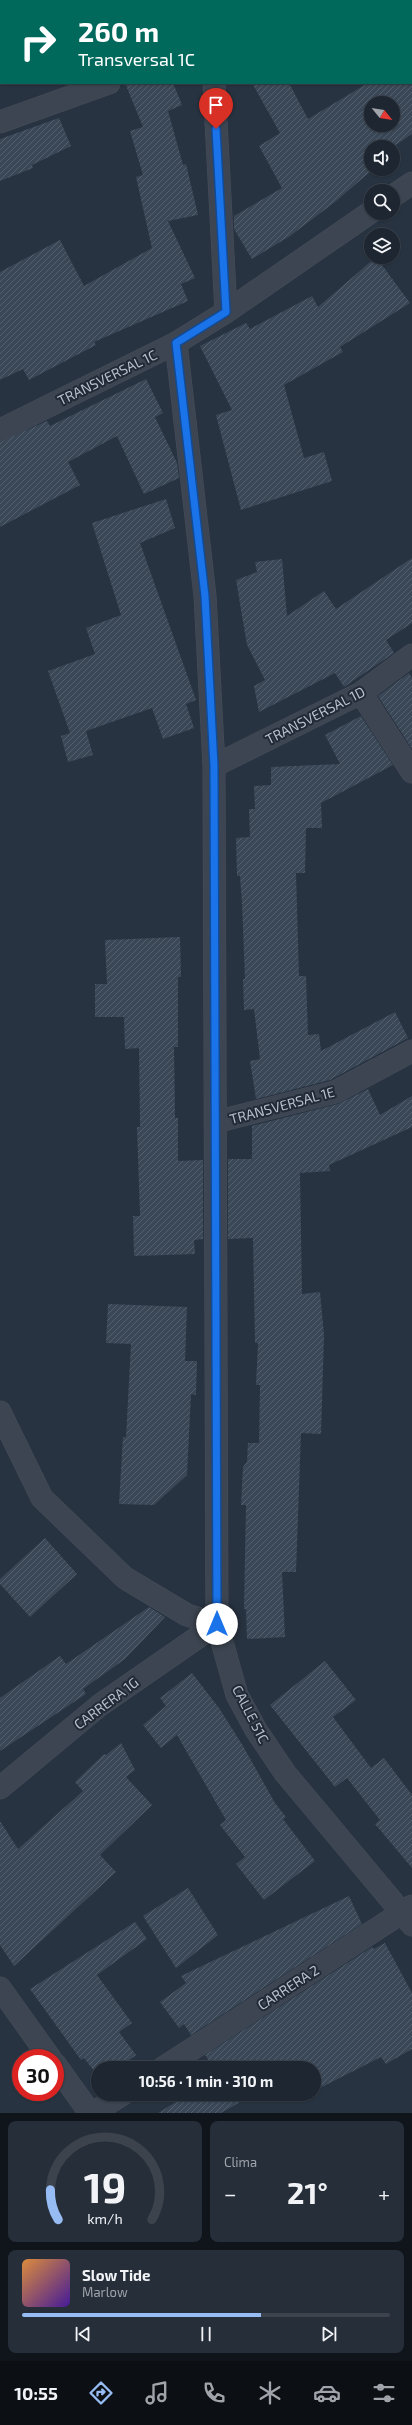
<!DOCTYPE html>
<html lang="es">
<meta charset="utf-8">
<style>
:root{--surface:#1e2631;--page:#262e39;--text:#f1f3f6;--muted:#a1a5ab;--line:#3c434d;--accent:#96bcf3}
body{margin:0;font-family:"Exo 2",sans-serif;background:var(--page);color:var(--text);height:100vh;display:flex;flex-direction:column;font-size:15px;white-space:nowrap}
*{box-sizing:border-box;margin:0}
p{font-size:13px;color:var(--muted)}
.icon{flex:none;width:22px;height:22px;fill:none;stroke:currentColor;stroke-width:2;stroke-linecap:round;stroke-linejoin:round}
.map{position:relative;height:2113px;overflow:hidden}
.sheet{display:flex;flex-direction:column;gap:8px;padding:8px;background:#10151b;flex:1}
.sheet>*{flex:none}
.guide{position:absolute;left:0px;top:0px;width:412px;height:84px;box-shadow:0 1px 3px #0004,0 0 0 1px var(--line);background:#00695c;color:#fff;overflow:hidden}
.needle{width:26px;rotate:120deg}
.controls{position:absolute;left:364px;top:96px;display:grid;gap:8px}
.controls a{display:grid;place-items:center;width:36px;height:36px;border-radius:50%;background:var(--surface);box-shadow:0 1px 3px #0004,0 0 0 1px var(--line);font-size:20px}
.speed{position:absolute;left:12px;top:2049px;display:flex;gap:8px;font-size:20px;font-weight:700;text-align:center}
.speed>*{display:grid;place-content:center;width:52px;height:52px;border-radius:50%;background:var(--surface);box-shadow:0 1px 3px #0004,0 0 0 1px var(--line);line-height:1}
.speed .limit{border:6px solid #d22;background:#fff;color:#111}
.pin{position:absolute;display:grid;place-items:center;width:34px;height:34px;color:#fff;margin:-41px -17px;border-radius:50% 50% 50% 0;rotate:-45deg;box-shadow:0 0 4px #0007}
.pin .icon{rotate:45deg}
.me{position:absolute;width:44px;margin:-22px;rotate:0deg;stroke-linejoin:round;filter:drop-shadow(0 0 3px #0008)}
.turn{display:flex;align-items:center;gap:14px;height:84px;padding:0 12px;font-size:18px}
.turn .icon{width:52px;height:52px;stroke-width:2.5}
.turn b{display:block;font-size:28px;line-height:34px}
.big{font-size:30px;font-weight:700;line-height:1.1}
.sheet .tile{flex:1;display:flex;flex-direction:column;justify-content:center;gap:6px;min-width:0;padding:0 14px;border-radius:8px;background:var(--page)}
.sheet .dial{align-items:center;gap:0}
.dial svg{height:104px;overflow:visible;fill:none;stroke:var(--line);stroke-width:7;stroke-linecap:round;text-anchor:middle}
.dial text{fill:var(--text);stroke:none}
.song{display:flex;align-items:center;gap:12px}
.cover{width:48px;height:48px;border-radius:6px;background:linear-gradient(135deg,hsl(30 70% 55%),hsl(260 70% 35%))}
.played{height:4px;border-radius:2px;background:linear-gradient(90deg,var(--accent) 65%,var(--line) 65%)}
.keys{display:flex;justify-content:space-around;direction:ltr}
.heat{display:flex;justify-content:space-between;align-items:center;font-size:22px;direction:ltr}
.sheet .tiles{flex:1;display:grid;gap:8px;grid-template-columns:1fr 1fr}
.tile:last-child{grid-column:span 2}
.trip{position:absolute;left:91px;top:2061px;width:230px;height:40px;border-radius:20px;background:var(--surface);box-shadow:0 1px 3px #0004,0 0 0 1px var(--line);font-weight:700;line-height:40px;text-align:center}
.tabs{display:flex;height:64px;justify-content:space-around;align-items:center;background:#0c0f14;color:var(--muted)}
.tabs .icon{width:28px;height:28px}
.tabs .on{color:var(--accent)}
.tabs b{font-size:18px;color:var(--text)}
.map>svg:first-child{display:block}
.building{fill:url(#building-hatch);fill-rule:evenodd}
.lines{fill:none;stroke-linecap:round;stroke-linejoin:round}
.minor-casing{stroke:#464e5a;stroke-width:23}
.minor{stroke:#3c4551;stroke-width:22}
.route-casing{stroke:#114b97;stroke-width:10}
.route{stroke:#1a73e8;stroke-width:7}
.labels{text-anchor:middle;dominant-baseline:central;stroke-width:4;stroke-linejoin:round;paint-order:stroke}
.street-label{font-size:14px;fill:#b9c0cb;stroke:#212a36}
</style>
<div class="map">
<svg width="412" height="2113" viewBox="0 0 412 2113">
<defs>
<pattern id="building-hatch" width="6" height="6" patternUnits="userSpaceOnUse"><rect width="6" height="6" fill="#3a4756"/><path d="M-1 1l2-2M0 6l6-6M5 7l2-2" fill="none" stroke="#54606d"/></pattern>
</defs>
<rect width="100%" height="100%" fill="#283341"/>
<!-- building -->
<path class="building" d="M125 83H173L182 105 168 111 183 165 186 164 198 215 168 221 195 278 181 284 188 301 94 342 96 345 29 380 23 369 0 380V272L60 240 84 286 152 248 136 177 143 175 130 131 143 127Z
M252 83H289L308 119 368 83H412V134L393 147H371V171L335 202 290 236 252 259 234 229V216L282 188 259 146 280 133ZM371 103H393V125H371Z
M59 118 71 146 32 165 33 168 0 181V139Z
M376 257 410 303 340 347 343 352 284 385 304 458 324 452 332 481 241 510 216 415 232 410 200 346 246 323 250 329 312 296 318 307Z
M146 379 163 413 155 417 177 463 179 478 144 494 117 436 68 462 80 485 0 527V442L47 421 50 426Z
M166 499 175 528 140 543 196 700 186 704 194 728 163 739 152 708 86 731 93 755 68 762 61 736 70 733 48 671 95 654 86 628 121 615 92 523Z
M412 558V623L386 640 394 653 344 687 335 673 259 712 254 686 265 680 247 645 236 580 257 572 255 562 282 559 287 616 324 591 336 609Z
M409 673 412 678V749L378 696Z
M361 716 393 765 321 803 322 828H306L305 873H296L299 976H306L308 1035 319 1034 321 1051 395 1012 408 1038 330 1080 256 1099 250 1061 260 1059 254 1009 244 1010 243 979H245L242 903 240 876H237L236 838 250 837 249 809H255L254 786 271 785V767L340 764 325 735Z
M180 937 181 977H178V1047H174L175 1118H178V1161L203 1160V1239L194 1240 195 1254 134 1256 133 1216H140L137 1127H140L139 1048 125 1049 124 1017H95V984H107L105 940Z
M368 1089 380 1115 412 1096V1127L329 1165 330 1171 300 1173 302 1294 320 1292 324 1335 321 1434 301 1433 296 1572H282L285 1637 247 1639 246 1609H244L246 1505H241L243 1467 247 1462 248 1443H259L260 1385H256L258 1343H255L253 1238 228 1239V1159H252V1126L338 1104Z
M108 1304 187 1307 185 1361H197L196 1395 191 1394 187 1475 154 1505 119 1504 123 1437H126L131 1344 106 1343Z
M45 1538 77 1574 30 1617 0 1584V1579Z
M149 1607 165 1617 125 1659 83 1689 86 1694 0 1751V1698L60 1656 66 1664Z
M325 1661 356 1700 333 1717 371 1768 384 1758 412 1795V1868L375 1824 380 1820 347 1778 335 1787 270 1705Z
M192 1673 219 1708 243 1746 275 1803 286 1817 283 1819 315 1861 264 1900 236 1864 245 1857 220 1825 226 1820 177 1735 161 1748 143 1725 166 1706 160 1698Z
M121 1743 135 1770 126 1777 152 1805 100 1855 116 1872 14 1966 0 1945V1821L18 1849 83 1791 75 1782 104 1754 106 1755Z
M188 1888 218 1935 176 1968 143 1916Z
M349 1896 362 1924 191 2035 184 2024 179 2028 160 2002 186 1983 181 1976Z
M135 1922 147 1939 97 1975 132 2023 119 2032 136 2055 118 2068H98V2076L84 2058 81 2060 30 1989Z
M385 1943 412 1993V2049L386 2064 381 2057 316 2090 314 2068H305L303 2066 299 2068H214L205 2055 372 1947 374 1949Z
M189 2094H254L221 2113H158Z"/>
<g class="lines">
<!-- minor casing -->
<g class="minor-casing">
<path id="minor" d="M216 1V0
M214 83 226 312
M0 122 109 83
M393 196 412 183
M176 343 205 596 214 766 217 1624 237 1695 256 1730 285 1773 412 1925
M0 430 176 343 226 312 371 212
M361 693 412 772
M214 766 361 693 412 655
M215 1122 335 1092 412 1051
M0 1412 42 1498 125 1578 187 1615 217 1624
M0 1788 100 1705 217 1624
M0 1988 50 2058
M55 2064 90 2113
M163 2068 412 1906
M93 2113 123 2094"/>
</g>
<!-- minor -->
<use href="#minor" class="minor"/>
</g>
<g class="lines">
<!-- route casing -->
<g class="route-casing">
<path id="route" d="M216 129 226 312 176 343 205 596 214 766 217 1624"/>
</g>
<!-- route -->
<use href="#route" class="route"/>
</g>
<g class="labels">
<!-- street labels -->
<g class="street-label">
<text transform="translate(107 377) rotate(-26)">TRANSVERSAL 1C</text>
<text transform="translate(315 715) rotate(-27)">TRANSVERSAL 1D</text>
<text transform="translate(282 1105) rotate(-15)">TRANSVERSAL 1E</text>
<text transform="translate(106 1703) rotate(-37)">CARRERA 1G</text>
<text transform="translate(251 1714) rotate(63)">CALLE 51C</text>
<text transform="translate(288 1987) rotate(-33)">CARRERA 2</text>
</g>
</g>
</svg>
<div class="controls">
<a><svg class="needle" viewBox="-14 -14 28 28"><path d="M0-13l5 13h-10z" fill="#e53935"/><path d="M0 13l5-13h-10z" fill="#a1a5ab"/></svg></a>
<a><svg class="icon" aria-label="sound" viewBox="0 0 24 24"><path d="M4 9h4l5-4v14l-5-4H4zM17 9q2 3 0 6"/></svg></a>
<a><svg class="icon" aria-label="search" viewBox="0 0 24 24"><circle cx="10" cy="10" r="6"/><path d="M15 15l6 6"/></svg></a>
<a><svg class="icon" aria-label="layers" viewBox="0 0 24 24"><path d="M12 4l9 5-9 5-9-5zM3 14l9 5 9-5"/></svg></a>
</div>
<div class="speed"><div class="limit">30</div></div>
<div class="pin" style="left:216px;top:129px;background:#d93025"><svg class="icon" aria-label="arrive" viewBox="0 0 24 24"><path d="M6 21V4h12l-3 4 3 4H6"/></svg></div>
<svg class="me" style="left:217px;top:1624px" viewBox="-20 -20 40 40"><circle r="19" fill="#fff"/><path d="M0-13L10 11 0 6-10 11z" fill="#1a73e8"/></svg>
<div class="trip">10:56 · 1 min · 310 m</div>
<div class="guide">
<div class="turn"><svg class="icon" aria-label="right" viewBox="0 0 24 24"><path d="M7 20v-9h11M14 6l5 5-5 5"/></svg><div><b>260 m</b>Transversal 1C</div></div>
</div>
</div>
<section class="sheet">
<div class="tiles">
<div class="tile dial"><svg viewBox="0 0 100 80">
<path d="M14 69A42 42 0 1 1 86 69"/>
<path d="M14 69A42 42 0 0 1 8 46" stroke="#96bcf3"/>
<text x="50" y="56" font-size="32" font-weight="700">19</text>
<text x="50" y="72" font-size="11">km/h</text>
</svg></div>
<div class="tile"><p>Clima</p>
<div class="heat"><a>−</a><b class="big">21°</b><a>+</a></div>
</div>
<div class="tile">
<div class="song"><i class="cover"></i><div><b>Slow Tide</b><p>Marlow</p></div></div>
<div class="played"></div>
<div class="keys"><svg class="icon" aria-label="previous" viewBox="0 0 24 24"><path d="M18 5L8 12l10 7zM5 5v14"/></svg><svg class="icon" aria-label="pause" viewBox="0 0 24 24"><path d="M8 5v14M16 5v14"/></svg><svg class="icon" aria-label="next" viewBox="0 0 24 24"><path d="M6 5l10 7-10 7zM19 5v14"/></svg></div>
</div>
</div>
</section>
<nav class="tabs">
<b>10:55</b>
<svg class="icon on" aria-label="directions" viewBox="0 0 24 24"><path d="M12 3l9 9-9 9-9-9zM9 14v-3h6M13 9l2 2-2 2"/></svg>
<svg class="icon" aria-label="music" viewBox="0 0 24 24"><path d="M9 18V5l10-2v13"/><circle cx="6" cy="18" r="3"/><circle cx="16" cy="16" r="3"/></svg>
<svg class="icon" aria-label="phone" viewBox="0 0 24 24"><path d="M5 4h4l2 5-3 2q2 4 5 5l2-3 5 2v4C11 20 4 13 5 4z"/></svg>
<svg class="icon" aria-label="climate" viewBox="0 0 24 24"><path d="M12 3v18M4 7l16 10M4 17L20 7"/></svg>
<svg class="icon" aria-label="car" viewBox="0 0 24 24"><path d="M5 17H2v-5l4-1 3-4h7l3 4 3 1v5h-3M9 17h6M6 11h13"/><circle cx="7" cy="17" r="2"/><circle cx="17" cy="17" r="2"/></svg>
<svg class="icon" aria-label="filters" viewBox="0 0 24 24"><path d="M4 7h16M4 17h16"/><circle cx="9" cy="7" r="2"/><circle cx="15" cy="17" r="2"/></svg>
</nav>
